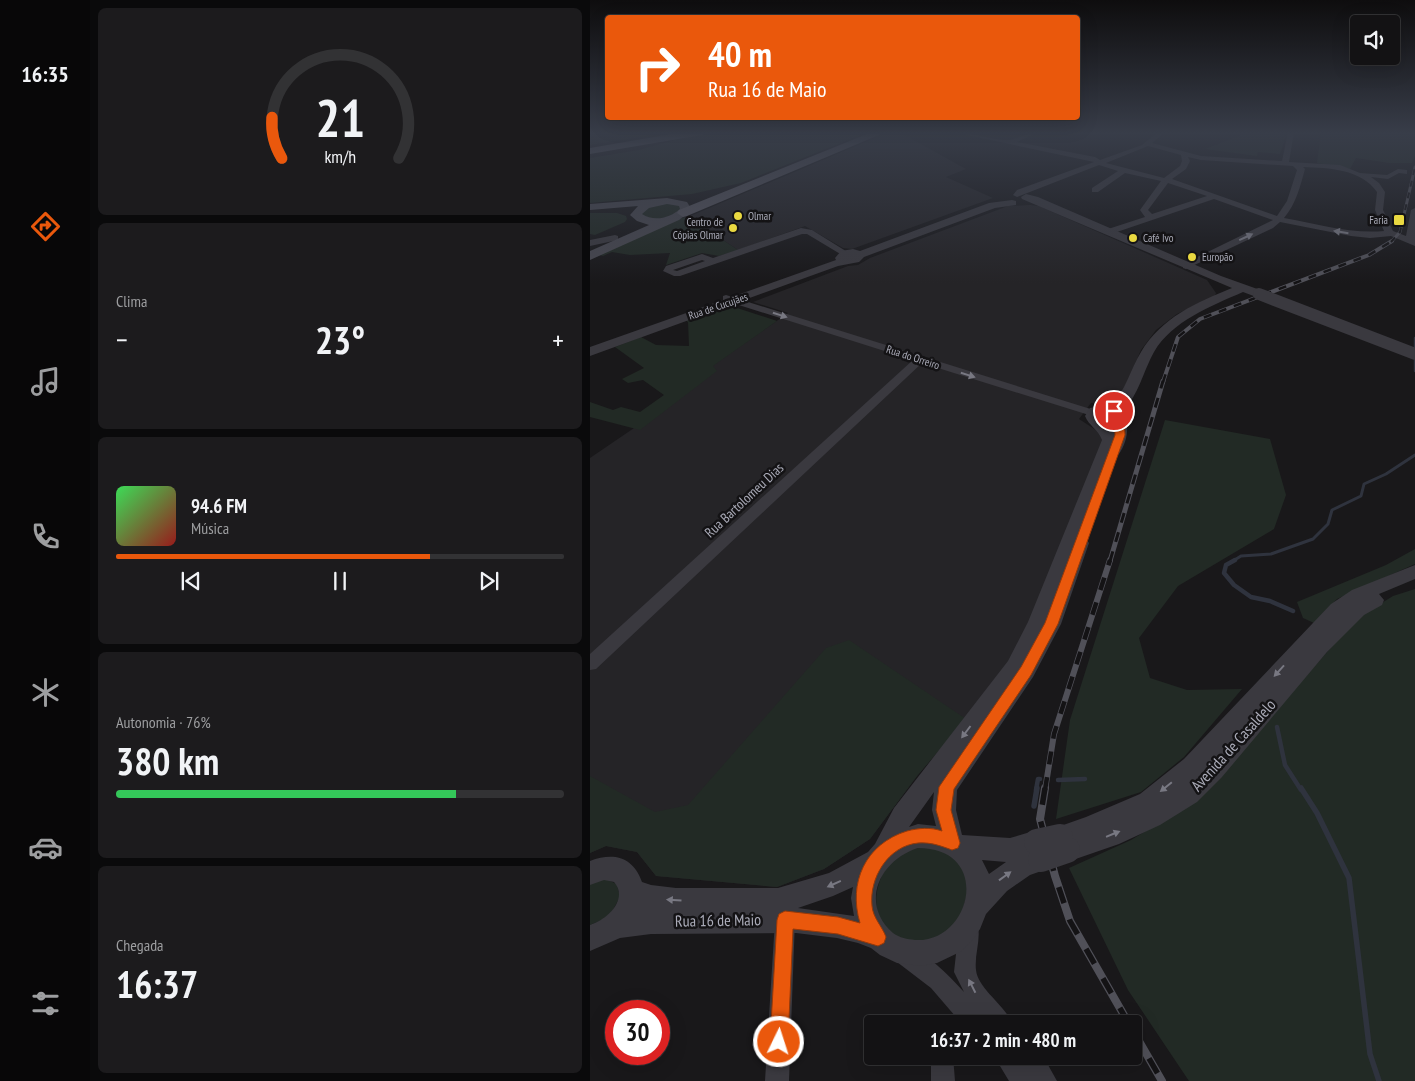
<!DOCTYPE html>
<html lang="pt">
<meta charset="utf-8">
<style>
:root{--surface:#131214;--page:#1c1b1d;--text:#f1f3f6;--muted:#9d9ea0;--line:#323234;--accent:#ea580c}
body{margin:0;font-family:"PT Sans Narrow",sans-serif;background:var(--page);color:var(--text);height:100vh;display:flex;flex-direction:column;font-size:19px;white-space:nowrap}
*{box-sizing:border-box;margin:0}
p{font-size:16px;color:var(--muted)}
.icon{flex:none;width:28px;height:28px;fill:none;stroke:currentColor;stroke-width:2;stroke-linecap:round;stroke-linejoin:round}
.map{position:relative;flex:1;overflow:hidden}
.drawer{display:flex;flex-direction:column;gap:8px;padding:8px;background:#0a0a0b;width:500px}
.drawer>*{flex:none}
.banner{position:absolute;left:15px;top:15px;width:475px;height:105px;border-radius:5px;box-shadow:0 5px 20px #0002,0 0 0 1px var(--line);background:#ea580c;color:#fff;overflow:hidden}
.buttons{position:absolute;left:760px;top:15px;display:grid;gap:10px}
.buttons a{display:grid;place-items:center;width:50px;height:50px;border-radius:5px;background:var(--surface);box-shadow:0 5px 20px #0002,0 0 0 1px var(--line);font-size:25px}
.speed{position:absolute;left:15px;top:1000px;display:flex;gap:10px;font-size:25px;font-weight:700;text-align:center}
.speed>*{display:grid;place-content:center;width:65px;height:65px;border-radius:50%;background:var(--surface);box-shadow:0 5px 20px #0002,0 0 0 1px var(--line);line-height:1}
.speed .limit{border:8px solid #d22;background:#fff;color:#111}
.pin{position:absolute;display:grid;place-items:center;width:42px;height:42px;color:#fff;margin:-21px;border:2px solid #fff;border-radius:50%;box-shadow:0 1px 5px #0007}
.me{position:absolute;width:55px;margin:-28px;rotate:4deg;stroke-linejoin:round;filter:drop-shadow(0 0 4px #0008)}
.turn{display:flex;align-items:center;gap:18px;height:105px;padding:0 20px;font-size:22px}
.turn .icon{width:65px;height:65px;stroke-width:2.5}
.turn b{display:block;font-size:35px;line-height:42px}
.big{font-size:38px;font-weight:700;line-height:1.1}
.drawer .card{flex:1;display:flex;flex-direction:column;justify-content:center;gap:8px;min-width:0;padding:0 18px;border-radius:8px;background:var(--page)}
.drawer .dial{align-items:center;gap:0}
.dial svg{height:130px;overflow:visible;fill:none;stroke:var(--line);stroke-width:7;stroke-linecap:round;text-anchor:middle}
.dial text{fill:var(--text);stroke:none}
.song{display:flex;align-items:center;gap:15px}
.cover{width:60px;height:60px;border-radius:8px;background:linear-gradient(135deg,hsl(130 70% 55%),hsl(0 70% 35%))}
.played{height:5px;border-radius:2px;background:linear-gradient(90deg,var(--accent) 70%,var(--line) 70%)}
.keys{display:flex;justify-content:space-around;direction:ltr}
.heat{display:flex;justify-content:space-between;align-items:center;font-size:28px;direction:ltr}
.charge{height:8px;border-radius:4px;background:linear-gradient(90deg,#34c759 76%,var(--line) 0)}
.trip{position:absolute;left:274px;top:1015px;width:278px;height:50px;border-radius:5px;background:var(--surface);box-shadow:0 5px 20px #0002,0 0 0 1px var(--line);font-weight:700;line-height:50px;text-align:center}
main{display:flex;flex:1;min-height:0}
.dock{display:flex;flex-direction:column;width:90px;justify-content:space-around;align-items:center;background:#080708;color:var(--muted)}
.dock .icon{width:35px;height:35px}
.dock .selected{color:var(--accent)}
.dock b{font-size:22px;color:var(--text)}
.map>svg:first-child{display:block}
.built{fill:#252427}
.green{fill:#222a25}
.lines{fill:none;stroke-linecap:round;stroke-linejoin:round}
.stream-far3{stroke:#2f333e;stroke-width:2.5}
.stream-far2{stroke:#2f333e;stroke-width:3}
.stream-far1{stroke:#2f333e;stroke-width:4.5}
.stream{stroke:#2f333e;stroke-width:5.5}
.minor{fill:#3a393f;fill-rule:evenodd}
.tertiary{fill:#3a393f;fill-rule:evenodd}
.secondary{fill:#47474f;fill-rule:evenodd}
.primary{fill:#56555e;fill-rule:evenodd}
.trunk{fill:#5e5e67;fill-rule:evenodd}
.rail-far4-casing{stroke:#505058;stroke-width:3}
.rail-far3-casing{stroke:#505058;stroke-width:4}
.rail-far2-casing{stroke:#505058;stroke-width:5}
.rail-far1-casing{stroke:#505058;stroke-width:6}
.rail-casing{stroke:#505058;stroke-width:8}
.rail-far4{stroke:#141315;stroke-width:2;stroke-dasharray:6;stroke-linecap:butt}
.rail-far3{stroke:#141315;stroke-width:2.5;stroke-dasharray:8;stroke-linecap:butt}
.rail-far2{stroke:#141315;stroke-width:3;stroke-dasharray:10;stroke-linecap:butt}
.rail-far1{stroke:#141315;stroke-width:4.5;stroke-dasharray:13;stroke-linecap:butt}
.rail{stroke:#141315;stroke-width:5.5;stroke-dasharray:17;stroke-linecap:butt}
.tertiary-bridge-far1{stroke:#3a393f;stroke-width:12}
.tertiary-bridge{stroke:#3a393f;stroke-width:26}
.oneway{fill:#787882}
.route{fill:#ea580c;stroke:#983908}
.poi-dot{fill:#ead941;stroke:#141315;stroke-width:2}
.labels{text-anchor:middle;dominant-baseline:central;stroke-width:5;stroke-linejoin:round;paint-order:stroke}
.far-poi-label{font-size:11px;fill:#abacb9;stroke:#141315;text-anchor:start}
.far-street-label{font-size:11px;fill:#abacb9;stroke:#141315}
.street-label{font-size:14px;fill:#abacb9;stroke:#141315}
.near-street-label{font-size:16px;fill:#abacb9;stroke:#141315}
</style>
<main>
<nav class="dock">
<b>16:35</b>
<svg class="icon selected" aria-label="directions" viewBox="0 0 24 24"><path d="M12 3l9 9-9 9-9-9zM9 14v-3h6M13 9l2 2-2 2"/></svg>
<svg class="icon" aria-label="music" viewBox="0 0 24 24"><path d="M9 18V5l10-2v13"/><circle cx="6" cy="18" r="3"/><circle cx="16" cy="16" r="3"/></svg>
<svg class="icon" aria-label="phone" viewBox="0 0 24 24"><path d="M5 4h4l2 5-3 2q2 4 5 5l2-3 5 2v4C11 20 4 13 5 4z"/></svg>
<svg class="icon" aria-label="climate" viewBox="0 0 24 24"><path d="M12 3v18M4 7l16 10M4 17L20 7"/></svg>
<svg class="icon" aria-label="car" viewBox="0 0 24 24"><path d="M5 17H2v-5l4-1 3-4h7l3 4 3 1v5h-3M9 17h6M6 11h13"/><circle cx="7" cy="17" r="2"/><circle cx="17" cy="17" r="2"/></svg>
<svg class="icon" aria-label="filters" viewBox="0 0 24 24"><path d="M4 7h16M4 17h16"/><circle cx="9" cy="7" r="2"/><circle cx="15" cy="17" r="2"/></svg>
</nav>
<section class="drawer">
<div class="card dial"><svg viewBox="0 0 100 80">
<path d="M14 69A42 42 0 1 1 86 69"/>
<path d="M14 69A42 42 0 0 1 8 44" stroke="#ea580c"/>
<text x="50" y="56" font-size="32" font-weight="700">21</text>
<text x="50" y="72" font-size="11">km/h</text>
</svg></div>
<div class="card"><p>Clima</p>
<div class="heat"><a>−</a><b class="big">23°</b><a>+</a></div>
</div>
<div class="card">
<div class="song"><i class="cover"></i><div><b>94.6 FM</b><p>Música</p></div></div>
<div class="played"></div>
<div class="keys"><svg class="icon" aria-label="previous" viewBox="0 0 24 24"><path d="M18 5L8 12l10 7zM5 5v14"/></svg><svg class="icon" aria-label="pause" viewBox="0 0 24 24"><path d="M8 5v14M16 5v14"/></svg><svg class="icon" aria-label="next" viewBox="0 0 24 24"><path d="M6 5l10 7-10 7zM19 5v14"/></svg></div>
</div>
<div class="card"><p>Autonomia · 76%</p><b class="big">380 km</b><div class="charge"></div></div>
<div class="card"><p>Chegada</p><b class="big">16:37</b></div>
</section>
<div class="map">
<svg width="825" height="1081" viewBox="0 0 825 1081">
<rect width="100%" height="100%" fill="#19181a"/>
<!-- built -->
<path class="built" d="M299 132H309L376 169 356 177 403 198 262 249 253 248 215 226 148 250 98 217Z
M440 205 449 206 617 280 626 293 625 296 587 314 566 330 551 350 530 398 522 402 501 403 489 419 509 432 513 440 443 623 415 671 327 776 280 839 234 869 187 887 66 876 47 852 16 846 0 853V458L47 426 122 366 198 313 163 302 258 266 268 265 280 258 418 206Z"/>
<!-- green -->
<path class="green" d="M0 132H81L0 145Z
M124 132H278L151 183 102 194 0 203V158L49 150 85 140Z
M659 132H697L690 154 668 152 667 156 615 149Z
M731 132H825V156L822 163H799L766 158 760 169 727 163Z
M70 203 87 204 92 208 89 214 65 220 51 215 52 210Z
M0 213H27L36 216 37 219 35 222 5 235 0 234Z
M98 217 148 250 129 256 112 253 76 265 80 253 40 255 22 252 13 256 7 254 90 218Z
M134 306H141L187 321 123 366 127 371 50 430 0 417V402L23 410 31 407 50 412 74 395 53 380 38 383 32 379 54 368 25 347 51 337 66 345 99 346 98 322 95 320Z
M575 420 680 439 696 495 684 529 588 586 549 638 560 678 597 690 652 689 594 757 551 792 466 819 480 720Z
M825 549V564L747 599 724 623 713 618 707 602 796 565Z
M825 589V1081H599L538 990 479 868 541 840 607 800 766 619 803 596Z
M259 640 376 719 327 776 280 839 234 869 187 887 66 876 47 852 16 846 0 853V776L65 812 98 805 236 648Z
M338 846 366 857 381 882 367 928C359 932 346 943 337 943 329 943 313 940 306 937 275 920 284 872 309 855 318 849 328 848 338 846Z
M15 879 27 884 30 897 19 917 0 925V883Z"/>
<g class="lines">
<!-- stream-far3 -->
<path class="stream-far3" d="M825 338V371"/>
<!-- stream-far2 -->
<path class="stream-far2" d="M643 561 651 556 681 554 723 539 738 524 742 510 771 496 774 484 796 474 825 455"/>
<!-- stream-far1 -->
<path class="stream-far1" d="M645 560 636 565 634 573 644 585 661 597 680 601 703 611
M687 727 695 765 711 790
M468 780 495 779
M446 790 448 779H450"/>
<!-- stream -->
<path class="stream" d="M711 788 727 813 759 878 780 1054 789 1081
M444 806 447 788"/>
<!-- minor -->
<path class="minor" d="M363 132C381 132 400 140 418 140 428 140 437 132 448 132L427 142 505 157 510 160 552 145 568 132H575L562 143 611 156 692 161 698 132H704L699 162 750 165 770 173 797 175 808 169 817 170V174L809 173 798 179 781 177 789 183 795 192 793 210 803 231 816 236 821 210 825 208V246L801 236 780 238 761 236 690 222 683 228 596 269 593 268V264L683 220 624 199 521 234H515V230L555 217 550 210 571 181 535 173 508 192H502V188L528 171 509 165 427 197 423 195 427 190 504 162ZM558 146 591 155 592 161 590 166 574 178 516 163ZM598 157 611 160 703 166 707 170 697 201 687 216 582 179 596 169 600 161ZM713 167C739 168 771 169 787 192L785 210 794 231C761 234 727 224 694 218 706 204 710 187 715 169ZM578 183 617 196 562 214 558 210Z
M211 228 222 230 259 253 255 256 252 255 217 234H212L90 276H84L73 271 76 266 112 254 123 258ZM112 260 115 261 87 271 83 270Z
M25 235 28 236V240L0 246V240Z
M136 295 507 411 509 413 507 415H499L332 363 6 669 0 670V654L323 360 133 300V296Z
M195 910 202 913 205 920 199 1081H175L185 920 188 913Z
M379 917 386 920C393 936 384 953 386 970 388 989 415 1005 423 1024H372L341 988 307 962 304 955 307 948 314 945C338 954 357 973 374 992L364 972 369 927 372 920Z
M341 1056H363L365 1081H341Z
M404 1056H453L467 1081H419Z"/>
<!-- tertiary -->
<path class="tertiary" d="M436 194 448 197 631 276 673 291 675 294 669 298 653 292C621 306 582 321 564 352 553 372 549 394 533 411 540 424 538 441 529 454L522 455 490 537 496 539 499 543 471 624 443 677 367 790 366 810 372 835 420 838 447 830 456 834 459 842 456 849 460 850 463 859 460 868 440 875 417 891 396 914 390 929 381 942 370 952 347 963 331 966 307 963 290 955 281 948 268 943 247 938 206 933 61 934 30 938 0 951V925C17 920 39 899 24 882L14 880 0 885V861C24 852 43 857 52 882L61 885 86 888H188L239 873 278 852 285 844 304 808 418 661 438 622 512 440C508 429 499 426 495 416L500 408 516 405 521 406C536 390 540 370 551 352 571 318 607 302 642 288L432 199 431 197ZM510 414H515L522 418 516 420 510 418ZM344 792 342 810 346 826 328 824 319 827ZM328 848C403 848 382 943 325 940 317 939 310 938 303 933 269 903 290 860 328 848ZM392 860 416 862 399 874ZM263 887 261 898 264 916 208 908 243 896Z
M422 200 426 201V205L405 208 274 257 269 262 248 266 0 356V347L246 260 245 258 251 251 263 249 270 251 399 203Z
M825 565V579L789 594 794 600 792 605 774 615 737 652 632 777 607 802 570 825 529 844 477 862 468 858 465 850 466 847 462 845 458 837 462 829 496 817 550 794 594 759 741 604 762 590Z"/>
<!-- secondary -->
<path class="secondary" d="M77 198 97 202 102 210 89 220 0 260V251L59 225 47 221 40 215 48 206 0 210V204ZM77 204 89 206 90 209C80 218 64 222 52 214L59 208Z"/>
<!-- primary -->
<path class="primary" d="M282 132H296L97 216 93 217 87 213 89 210Z"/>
<!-- trunk -->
<path class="trunk" d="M93 132H118L112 135 0 154V148Z"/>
<!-- rail-far4 casing -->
<g class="rail-far4-casing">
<path id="rail-far4" d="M801 242 810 232 825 167"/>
</g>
<!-- rail-far3 casing -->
<g class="rail-far3-casing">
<path id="rail-far3" d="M573 382 588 337 610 319 779 255 802 241"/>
</g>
<!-- rail-far2 casing -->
<g class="rail-far2-casing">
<path id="rail-far2" d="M520 561 573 381"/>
</g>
<!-- rail-far1 casing -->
<g class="rail-far1-casing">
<path id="rail-far1" d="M455 790 464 734 520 560"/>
</g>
<!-- rail casing -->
<g class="rail-casing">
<path id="rail" d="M455 788 450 819 465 876 480 921 539 1024
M542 1029 572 1081"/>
</g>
<!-- rail-far4 -->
<use href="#rail-far4" class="rail-far4"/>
<!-- rail-far3 -->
<use href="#rail-far3" class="rail-far3"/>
<!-- rail-far2 -->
<use href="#rail-far2" class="rail-far2"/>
<!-- rail-far1 -->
<use href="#rail-far1" class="rail-far1"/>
<!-- rail -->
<use href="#rail" class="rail"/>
<!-- tertiary-bridge-far1 -->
<path class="tertiary-bridge-far1" d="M669 294 825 354"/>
<!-- tertiary-bridge -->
<path class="tertiary-bridge" d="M447 842 470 837
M451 859 477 850"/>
</g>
<!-- one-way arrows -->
<defs><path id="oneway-solid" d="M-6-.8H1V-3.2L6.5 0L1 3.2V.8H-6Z" transform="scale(1.25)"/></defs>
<g class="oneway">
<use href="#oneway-solid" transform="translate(751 232) rotate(-171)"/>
<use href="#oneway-solid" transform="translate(656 237) rotate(-25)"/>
<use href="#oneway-solid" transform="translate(190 315) rotate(18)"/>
<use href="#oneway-solid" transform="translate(378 375) rotate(17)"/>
<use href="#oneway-solid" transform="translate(689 671) rotate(132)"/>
<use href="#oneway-solid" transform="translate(376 732) rotate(127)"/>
<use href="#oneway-solid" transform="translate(576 787) rotate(141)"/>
<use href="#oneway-solid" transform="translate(523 834) rotate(-22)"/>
<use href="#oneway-solid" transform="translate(415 876) rotate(-36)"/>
<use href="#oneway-solid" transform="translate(244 884) rotate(156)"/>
<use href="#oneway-solid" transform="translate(84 900) rotate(-176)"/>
<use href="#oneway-solid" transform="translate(382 986) rotate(-117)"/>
</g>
<!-- sky -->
<linearGradient id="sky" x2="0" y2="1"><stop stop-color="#0e0d0e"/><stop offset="0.47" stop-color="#383d49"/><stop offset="1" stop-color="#383d49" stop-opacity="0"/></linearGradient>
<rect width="825" height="283" fill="url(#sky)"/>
<!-- route -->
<path class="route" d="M524 408 534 416 535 435 468 624 441 675 364 789 361 810 370 843 368 848 362 850C351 846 341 842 328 843 298 846 279 878 282 906 283 918 292 926 296 937L294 943 288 946 248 934 203 929 198 1042 196 1048 189 1051 183 1048 180 1042 187 920 189 914 195 911 248 917 270 923C258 883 275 844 317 831 329 828 340 827 352 831L346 810 349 787 431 667 455 623 525 435 524 416 520 411Z"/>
<!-- markers -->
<g class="poi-dot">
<circle cx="148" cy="216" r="5"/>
<rect x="803" y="214" width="12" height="12" rx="2.5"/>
<circle cx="143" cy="228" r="5"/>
<circle cx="543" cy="238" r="5"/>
<circle cx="602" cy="257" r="5"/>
</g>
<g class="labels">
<!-- far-poi labels -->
<g class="far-poi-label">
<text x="158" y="216">Olmar</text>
<text x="798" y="220" text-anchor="end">Faria</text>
<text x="133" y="222" text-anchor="end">Centro de<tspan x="133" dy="13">Cópias Olmar</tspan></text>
<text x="553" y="238">Café Ivo</text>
<text x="612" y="257">Europão</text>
</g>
<!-- far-street labels -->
<g class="far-street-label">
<text transform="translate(128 306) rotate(-19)">Rua de Cucujães</text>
<text transform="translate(323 357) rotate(18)">Rua do Orreiro</text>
</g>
<!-- street labels -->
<g class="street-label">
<text transform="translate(154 500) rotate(-43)">Rua Bartolomeu Dias</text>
</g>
<!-- near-street labels -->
<g class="near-street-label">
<text transform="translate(643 745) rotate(-48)">Avenida de Casaldelo</text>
<text transform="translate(128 920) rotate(-1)">Rua 16 de Maio</text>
</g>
</g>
</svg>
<div class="buttons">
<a><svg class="icon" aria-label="sound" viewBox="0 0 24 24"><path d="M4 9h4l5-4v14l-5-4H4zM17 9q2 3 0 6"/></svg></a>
</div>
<div class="speed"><div class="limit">30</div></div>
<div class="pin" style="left:524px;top:411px;background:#d93025"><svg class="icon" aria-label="arrive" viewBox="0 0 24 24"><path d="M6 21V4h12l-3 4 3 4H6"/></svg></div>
<svg class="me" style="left:189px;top:1042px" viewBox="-20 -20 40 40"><circle r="17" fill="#ea580c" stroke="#fff" stroke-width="3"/><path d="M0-11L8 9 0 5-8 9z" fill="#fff"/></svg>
<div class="trip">16:37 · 2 min · 480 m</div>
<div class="banner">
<div class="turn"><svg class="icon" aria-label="right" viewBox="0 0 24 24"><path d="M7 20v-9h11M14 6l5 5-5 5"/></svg><div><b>40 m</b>Rua 16 de Maio</div></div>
</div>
</div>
</main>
